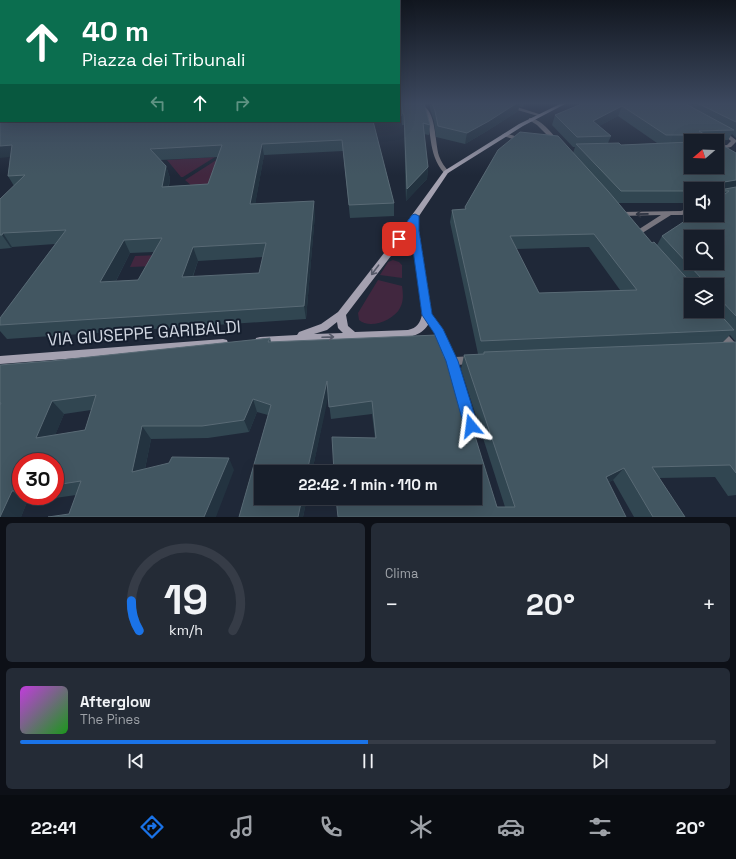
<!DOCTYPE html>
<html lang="it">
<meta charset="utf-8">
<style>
:root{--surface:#171e2a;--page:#242b36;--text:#f1f3f6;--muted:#9ea2a8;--line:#363c47;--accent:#1a73e8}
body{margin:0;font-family:"Space Grotesk",sans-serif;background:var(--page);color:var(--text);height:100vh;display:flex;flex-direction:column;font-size:15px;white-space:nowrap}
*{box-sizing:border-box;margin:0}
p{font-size:13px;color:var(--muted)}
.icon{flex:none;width:22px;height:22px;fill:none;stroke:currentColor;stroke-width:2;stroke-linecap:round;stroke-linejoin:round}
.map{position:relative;height:517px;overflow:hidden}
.sheet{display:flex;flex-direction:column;gap:6px;padding:6px;background:#0d1017;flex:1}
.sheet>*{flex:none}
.guide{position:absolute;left:0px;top:0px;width:400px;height:122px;box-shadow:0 4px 16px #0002,0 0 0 1px var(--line);background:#0b6e4f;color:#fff;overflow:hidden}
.needle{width:26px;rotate:251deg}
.buttons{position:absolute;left:684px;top:134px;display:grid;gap:8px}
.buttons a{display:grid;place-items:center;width:40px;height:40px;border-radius:0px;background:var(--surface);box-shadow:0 4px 16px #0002,0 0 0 1px var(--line);font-size:20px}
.speed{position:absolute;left:12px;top:453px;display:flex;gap:8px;font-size:20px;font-weight:700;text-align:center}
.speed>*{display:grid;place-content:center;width:52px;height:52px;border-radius:50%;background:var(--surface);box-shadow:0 4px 16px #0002,0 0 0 1px var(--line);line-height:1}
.speed .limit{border:6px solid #d22;background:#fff;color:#111}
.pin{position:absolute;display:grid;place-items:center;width:34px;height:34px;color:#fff;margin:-17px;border-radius:8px;box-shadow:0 2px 6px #0006}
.me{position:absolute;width:44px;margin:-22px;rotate:344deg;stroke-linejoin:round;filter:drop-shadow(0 0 3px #0008)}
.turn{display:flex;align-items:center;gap:14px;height:84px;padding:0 16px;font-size:18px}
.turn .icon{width:52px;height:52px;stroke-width:2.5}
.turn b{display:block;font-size:28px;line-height:34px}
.lanes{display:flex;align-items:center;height:38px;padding:0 16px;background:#0003;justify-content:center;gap:20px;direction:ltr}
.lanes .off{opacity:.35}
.big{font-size:30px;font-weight:600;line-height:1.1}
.sheet .widget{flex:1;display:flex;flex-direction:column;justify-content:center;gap:6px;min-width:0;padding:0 14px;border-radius:6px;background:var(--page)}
.sheet .dial{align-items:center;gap:0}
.dial svg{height:104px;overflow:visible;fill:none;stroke:var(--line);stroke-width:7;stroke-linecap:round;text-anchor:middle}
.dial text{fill:var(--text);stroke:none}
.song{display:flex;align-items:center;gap:12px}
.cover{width:48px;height:48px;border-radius:6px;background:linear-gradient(135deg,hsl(290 70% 55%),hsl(120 70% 35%))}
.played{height:4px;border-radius:2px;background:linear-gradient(90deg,var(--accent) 50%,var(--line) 50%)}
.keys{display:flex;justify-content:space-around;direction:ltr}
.heat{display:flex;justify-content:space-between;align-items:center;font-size:22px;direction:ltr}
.sheet .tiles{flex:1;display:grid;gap:6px;grid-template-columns:1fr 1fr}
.widget:last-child{grid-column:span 2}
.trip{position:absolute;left:254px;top:465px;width:228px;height:40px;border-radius:0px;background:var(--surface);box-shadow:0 4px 16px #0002,0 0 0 1px var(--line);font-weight:600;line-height:40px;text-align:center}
.tabs{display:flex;height:64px;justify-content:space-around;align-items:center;background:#090c11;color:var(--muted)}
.tabs .icon{width:28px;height:28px}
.tabs .current{color:var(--accent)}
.tabs b{font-size:18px;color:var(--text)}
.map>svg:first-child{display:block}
.green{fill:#41273f}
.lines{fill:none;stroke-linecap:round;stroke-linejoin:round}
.street{fill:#77757e;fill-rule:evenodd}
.secondary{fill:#a4a1b0;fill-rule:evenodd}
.wall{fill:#314651;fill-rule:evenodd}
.shaded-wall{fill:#233340}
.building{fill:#425661;stroke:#596a75;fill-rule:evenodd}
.oneway{stroke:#2e3442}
.oneway2{stroke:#555968}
.route{fill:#1a73e8;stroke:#114b97}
.labels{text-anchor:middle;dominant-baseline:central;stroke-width:4;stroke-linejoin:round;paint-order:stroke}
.near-street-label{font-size:17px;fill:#d1d7e2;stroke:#151e2e}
</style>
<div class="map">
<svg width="736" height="517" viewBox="0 0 736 517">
<rect width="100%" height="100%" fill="#1f2838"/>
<!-- green -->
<path class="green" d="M215 157 183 177H181L167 160Z
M221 157 204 197 185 180Z
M160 255 154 266 130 267 135 256Z
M393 260 399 262 402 265V278L380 275 388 262Z
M378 280 402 286C403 293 404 301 400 308 394 320 370 330 359 320L358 313Z"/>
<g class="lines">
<!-- street -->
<path class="street" d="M507 105H511L542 115 538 116 507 107Z
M425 107C436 115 435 142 439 156 441 162 445 167 449 172L448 173H444C426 151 434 132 423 108Z
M529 118C541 118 552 134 560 142V144H556L537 125 529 120Z
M719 130H723L736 140V142L731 147 717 150V146L727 145 731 141 719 132Z
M505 133 525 139 526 140 523 142 503 136 502 135Z
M691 207V212L682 215H671L636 237 632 235 633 233 661 215 619 216 616 214 619 212 681 211Z
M427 312 430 313 442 329 455 357 474 356 478 357 479 360 478 363 458 365 457 368 453 369 449 368 435 334 422 315 424 313Z
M719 327 722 328 736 344V355L732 354 716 334 714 331 716 328Z"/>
<!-- secondary -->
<path class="secondary" d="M562 103H567L523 126 448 173 419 216V231L432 315C428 331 418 336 403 338L260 345 256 344 255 341 256 338 260 337 297 335 299 332 321 324 338 312 388 248 444 171 519 124ZM411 226 422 315C420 323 417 328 408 330L355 332 348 326 346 315 394 252ZM337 322 338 328 343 333 314 334 327 330Z
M223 339 227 340 228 343 227 346 223 347 0 364V356Z"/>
</g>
<!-- wall -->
<path class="wall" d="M399 103 424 104 430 125 429 135 424 134 428 167 427 179 406 201 404 125H402V116H399Z
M430 103H530L523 107 519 106 518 111 487 131 465 144 436 137 434 121 430 109Z
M584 103H736V138L732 134 728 140 691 141V167L736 153V495L728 496 715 477 659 478 685 517H634L613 480 609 482 626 517H338L375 438 372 414 331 419 328 395 312 472H261V498H307L303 517H239L268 415 257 412 249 432 208 438 151 439 145 469 234 470 69 514 76 495 27 502 21 517H0V365L51 361 270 338 271 342 444 357 497 507H505L461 369 464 355 478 354 450 222 452 210 465 209V207L573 153 575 147H573L552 125 555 115ZM618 116 657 143 621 145 608 143 611 136 599 126ZM691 189H717V215L662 236 657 245 652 243 618 203H691ZM589 247 620 290 539 293 516 249ZM691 285H717V311ZM730 335 736 342H723ZM91 410 85 430 55 435 64 414ZM21 462H55V496H21Z
M1 121H373L394 203V216L350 218 343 151 264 155 255 204 315 214 306 319 7 339 0 331V318L55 244 12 247 11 248 0 249V199L14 186 8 176 10 157ZM218 157 208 184 169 186 170 178 166 166 160 160ZM154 252 138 280 116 281 130 253ZM263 257 259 273 193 277 198 261Z"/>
<!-- shaded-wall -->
<path class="shaded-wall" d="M517 103H520L518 111 487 131 465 144 467 133Z
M524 103H530L523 107Z
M622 106 618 116 590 131 593 121Z
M262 144 264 155 253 217 250 204Z
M12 145 18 156 0 158V146Z
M166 166 170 178 166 199 162 187Z
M428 167 427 179 406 201 407 189Z
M736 180V191H718L724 182Z
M314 201 315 214 306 319 304 306Z
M3 233 12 247 11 248 2 235Z
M124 240 130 253 108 296 100 282Z
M193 247 198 261 187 291 182 277Z
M327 381 329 394 312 472H307Z
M253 399 257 412 249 432 244 420Z
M52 401 64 414 49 450 36 438Z
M142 426 151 439 142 483 132 472Z
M229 458 234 470 216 517H204Z
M624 468 613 480 596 488 606 477Z
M12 491 27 502 21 517H0Z
M302 498H307L303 517H298Z"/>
<!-- building -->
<path class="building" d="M0 103H1V121H373L394 203 349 205 342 140 262 144 250 204 314 201 304 306 0 325V318L66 230 3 233 2 235H0V199L25 175 8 176 12 145 0 146ZM222 145 208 184 162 187 166 166 150 149ZM162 238 138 280 100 282 124 240ZM266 243 259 273 182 277 193 247Z
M399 103H424L430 125 423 123 428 167 407 189 404 114H403L402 106H399Z
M432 103H517L489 121 467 133 438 126 435 111Z
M584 103H684L734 130 699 131 715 141H697L698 136 697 135H666L622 106 593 121 611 136 577 137 555 115Z
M697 103H736V122Z
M520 132 558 136 608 191 652 243 654 242 693 285H691V311H717L734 330 481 341 452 210 466 209 465 207 498 150ZM594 234 637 290 539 293 510 236Z
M691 142V167H717V142L736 153V180L724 182 723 187 725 189 736 187V316L717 296V285H702V279L662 236 694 215H717V200L729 191H717V189H691V191H621L576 144 619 143 621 145ZM691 237H717V263H691Z
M437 335 444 357 450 356 451 359 497 507H515L464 355 484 354V352L736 342V473L730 465 652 467 685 517H653L624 468 606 477 626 517H338L336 498H475V472H334L332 437 376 438 372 401 329 407 327 381 307 472H261V498H302L298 517H239L271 405 253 399 244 420 202 426H142L132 472 169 463 172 457 229 458 204 517H48L69 514 81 481 55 485V462H21V490L12 491 0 517V405L1 403H0V365L51 361 270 338 268 342ZM96 395 85 430 36 438 52 401Z"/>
<!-- one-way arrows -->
<defs><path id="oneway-shaft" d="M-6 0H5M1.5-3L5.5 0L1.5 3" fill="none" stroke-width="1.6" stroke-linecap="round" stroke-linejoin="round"/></defs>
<use class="oneway" href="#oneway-shaft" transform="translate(642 214) rotate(179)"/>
<g class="oneway2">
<use href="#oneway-shaft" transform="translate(375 270) rotate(127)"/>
<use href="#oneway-shaft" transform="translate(328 337) rotate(-2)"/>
</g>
<!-- sky -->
<linearGradient id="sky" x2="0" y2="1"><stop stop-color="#11161f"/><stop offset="0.59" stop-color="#3c485e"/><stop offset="1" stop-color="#3c485e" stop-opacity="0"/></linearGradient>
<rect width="736" height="175" fill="url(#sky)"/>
<!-- route -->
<path class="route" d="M415 214 419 216V231L432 314 443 329 458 361 478 426 476 430 471 432 466 430 464 426 446 361 434 333 422 315 410 228 402 240 399 241 395 239 412 215Z"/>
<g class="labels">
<!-- near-street labels -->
<g class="near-street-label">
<text transform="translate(144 333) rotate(-4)">VIA GIUSEPPE GARIBALDI</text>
</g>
</g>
</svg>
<div class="buttons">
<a><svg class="needle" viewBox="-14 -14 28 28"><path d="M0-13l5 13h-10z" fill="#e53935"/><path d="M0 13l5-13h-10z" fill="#9ea2a8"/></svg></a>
<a><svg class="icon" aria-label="sound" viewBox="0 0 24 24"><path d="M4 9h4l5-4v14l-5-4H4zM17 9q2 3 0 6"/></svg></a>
<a><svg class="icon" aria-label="search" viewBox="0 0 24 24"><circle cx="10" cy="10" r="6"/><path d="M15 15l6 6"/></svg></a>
<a><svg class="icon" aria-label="layers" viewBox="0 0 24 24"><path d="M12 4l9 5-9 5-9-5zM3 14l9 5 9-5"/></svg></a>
</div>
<div class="speed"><div class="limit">30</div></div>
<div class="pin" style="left:399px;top:239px;background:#d93025"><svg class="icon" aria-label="arrive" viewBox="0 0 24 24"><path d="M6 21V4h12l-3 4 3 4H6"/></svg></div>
<svg class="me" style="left:471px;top:426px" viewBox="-20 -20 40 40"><path d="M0-17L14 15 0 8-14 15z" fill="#1a73e8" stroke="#fff" stroke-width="4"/></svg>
<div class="trip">22:42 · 1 min · 110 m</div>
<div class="guide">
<div class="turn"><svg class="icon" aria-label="ahead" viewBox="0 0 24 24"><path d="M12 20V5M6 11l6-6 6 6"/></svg><div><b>40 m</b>Piazza dei Tribunali</div></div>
<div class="lanes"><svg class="icon off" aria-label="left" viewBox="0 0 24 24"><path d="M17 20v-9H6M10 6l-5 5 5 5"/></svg><svg class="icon" aria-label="ahead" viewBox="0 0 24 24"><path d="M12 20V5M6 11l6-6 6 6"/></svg><svg class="icon off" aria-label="right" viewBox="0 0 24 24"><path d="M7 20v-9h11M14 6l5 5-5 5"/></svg></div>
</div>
</div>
<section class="sheet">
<div class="tiles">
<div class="widget dial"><svg viewBox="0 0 100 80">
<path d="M14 69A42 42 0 1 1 86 69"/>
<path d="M14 69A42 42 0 0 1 8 46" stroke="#1a73e8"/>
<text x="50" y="56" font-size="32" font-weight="700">19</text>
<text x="50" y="72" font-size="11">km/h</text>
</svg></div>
<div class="widget"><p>Clima</p>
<div class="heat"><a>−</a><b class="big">20°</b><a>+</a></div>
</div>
<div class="widget">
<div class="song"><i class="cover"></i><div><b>Afterglow</b><p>The Pines</p></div></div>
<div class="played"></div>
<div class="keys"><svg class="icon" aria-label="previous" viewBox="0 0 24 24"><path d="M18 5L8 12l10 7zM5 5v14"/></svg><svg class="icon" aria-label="pause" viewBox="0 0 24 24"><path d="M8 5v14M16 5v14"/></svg><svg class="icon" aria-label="next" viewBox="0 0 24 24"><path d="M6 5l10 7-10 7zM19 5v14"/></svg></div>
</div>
</div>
</section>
<nav class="tabs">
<b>22:41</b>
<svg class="icon current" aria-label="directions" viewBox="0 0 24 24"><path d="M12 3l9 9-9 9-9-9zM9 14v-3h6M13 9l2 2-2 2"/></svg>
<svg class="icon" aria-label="music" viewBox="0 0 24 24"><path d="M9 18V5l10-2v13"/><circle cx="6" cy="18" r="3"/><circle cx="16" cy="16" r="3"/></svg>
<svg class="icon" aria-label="phone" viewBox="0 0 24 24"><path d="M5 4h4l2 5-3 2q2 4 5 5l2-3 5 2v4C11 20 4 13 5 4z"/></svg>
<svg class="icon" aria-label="climate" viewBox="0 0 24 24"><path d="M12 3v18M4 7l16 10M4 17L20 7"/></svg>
<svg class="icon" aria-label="car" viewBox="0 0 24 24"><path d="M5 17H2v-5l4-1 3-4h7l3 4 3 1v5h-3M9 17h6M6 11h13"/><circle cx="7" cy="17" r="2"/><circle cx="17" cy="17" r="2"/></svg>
<svg class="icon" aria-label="filters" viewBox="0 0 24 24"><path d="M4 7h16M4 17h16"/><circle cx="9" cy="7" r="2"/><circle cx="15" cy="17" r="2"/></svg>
<b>20°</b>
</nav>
